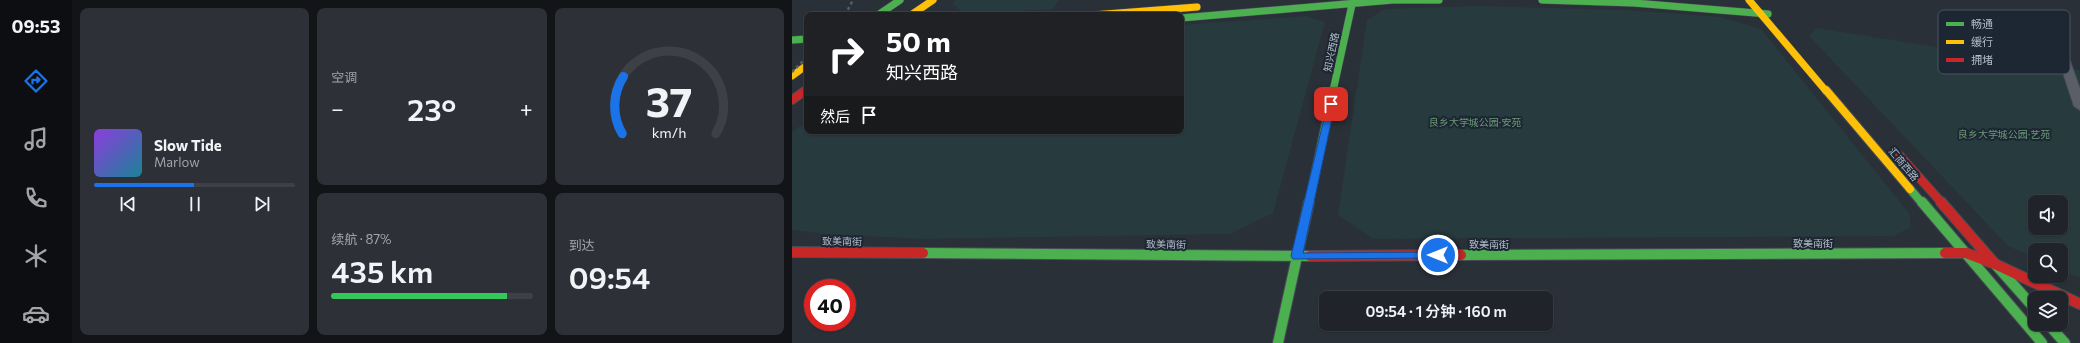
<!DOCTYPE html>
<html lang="zh">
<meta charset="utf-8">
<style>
:root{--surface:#20242a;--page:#2d3036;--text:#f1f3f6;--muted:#a2a4a8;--line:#3d4147;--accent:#1a73e8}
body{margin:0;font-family:Commissioner,"Noto Sans SC",sans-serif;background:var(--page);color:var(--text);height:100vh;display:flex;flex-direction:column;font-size:15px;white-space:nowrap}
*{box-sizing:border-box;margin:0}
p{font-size:13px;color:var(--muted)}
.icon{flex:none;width:22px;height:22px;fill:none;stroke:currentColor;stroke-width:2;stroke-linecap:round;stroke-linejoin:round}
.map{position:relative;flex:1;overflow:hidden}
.side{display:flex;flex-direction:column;gap:8px;padding:8px;background:#121417;width:720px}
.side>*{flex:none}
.hud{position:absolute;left:12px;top:12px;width:380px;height:122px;border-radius:8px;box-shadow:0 1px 3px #0004,0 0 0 1px var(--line);background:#202124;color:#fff;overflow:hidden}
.tools{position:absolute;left:1236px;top:195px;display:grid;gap:8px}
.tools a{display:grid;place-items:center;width:40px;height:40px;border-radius:8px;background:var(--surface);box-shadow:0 1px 3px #0004,0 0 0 1px var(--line);font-size:20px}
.speed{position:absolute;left:12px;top:279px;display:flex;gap:8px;font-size:20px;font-weight:700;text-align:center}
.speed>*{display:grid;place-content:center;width:52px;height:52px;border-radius:50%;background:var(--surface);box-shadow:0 1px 3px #0004,0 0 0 1px var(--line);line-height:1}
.speed .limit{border:6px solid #d22;background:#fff;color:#111}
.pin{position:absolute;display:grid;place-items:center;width:34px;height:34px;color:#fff;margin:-17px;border-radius:8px;box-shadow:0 2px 6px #0006}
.me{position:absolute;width:44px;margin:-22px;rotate:270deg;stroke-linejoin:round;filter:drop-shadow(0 0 3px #0008)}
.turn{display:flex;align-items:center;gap:14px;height:84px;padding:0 16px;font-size:18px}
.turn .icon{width:52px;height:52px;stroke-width:2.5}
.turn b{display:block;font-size:28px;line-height:34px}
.then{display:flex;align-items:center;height:38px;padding:0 16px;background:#0003;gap:8px;font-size:15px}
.big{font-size:30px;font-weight:600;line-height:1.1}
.side .widget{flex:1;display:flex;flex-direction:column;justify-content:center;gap:6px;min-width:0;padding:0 14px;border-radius:8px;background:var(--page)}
.side .dial{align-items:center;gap:0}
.dial svg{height:104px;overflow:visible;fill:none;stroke:var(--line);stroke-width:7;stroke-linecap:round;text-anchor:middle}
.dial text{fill:var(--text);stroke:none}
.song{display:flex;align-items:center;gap:12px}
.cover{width:48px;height:48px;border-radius:6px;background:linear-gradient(135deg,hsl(270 70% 55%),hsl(190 70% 35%))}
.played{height:4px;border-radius:2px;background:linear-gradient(90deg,var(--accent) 50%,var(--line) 50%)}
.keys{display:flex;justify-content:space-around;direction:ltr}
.heat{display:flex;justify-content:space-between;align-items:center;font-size:22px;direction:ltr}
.charge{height:6px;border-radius:3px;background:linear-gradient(90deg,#34c759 87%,var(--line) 0)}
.side .tiles{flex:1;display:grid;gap:8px;grid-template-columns:repeat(3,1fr)}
.widget:first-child{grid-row:span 2}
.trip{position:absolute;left:527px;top:291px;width:234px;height:40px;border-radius:8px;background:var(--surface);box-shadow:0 1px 3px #0004,0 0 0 1px var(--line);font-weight:600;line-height:40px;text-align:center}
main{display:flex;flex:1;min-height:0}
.menu{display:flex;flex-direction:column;width:72px;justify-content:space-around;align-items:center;background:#0d0e11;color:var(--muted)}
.menu .icon{width:28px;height:28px}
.menu .selected{color:var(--accent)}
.menu b{font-size:18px;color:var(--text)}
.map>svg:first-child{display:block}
.green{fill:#273a3e;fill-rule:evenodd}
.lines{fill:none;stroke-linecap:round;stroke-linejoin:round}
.street-casing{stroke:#484c55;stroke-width:2}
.fast-far2-casing{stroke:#484c55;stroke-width:8}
.fast-far1-casing{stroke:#484c55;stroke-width:10}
.fast-casing{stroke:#484c55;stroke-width:12}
.slow-far1-casing{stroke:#484c55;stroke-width:8}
.slow-casing{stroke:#484c55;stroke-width:10}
.jam-far2-casing{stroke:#484c55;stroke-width:8}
.jam-far1-casing{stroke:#484c55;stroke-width:10}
.jam-casing{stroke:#484c55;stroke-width:12}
.street{fill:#5a5e66;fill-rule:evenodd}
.fast-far2{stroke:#4caf50;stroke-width:7}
.fast-far1{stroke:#4caf50;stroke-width:8}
.fast{stroke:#4caf50;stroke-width:10}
.slow-far1{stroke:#ffc107;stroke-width:7}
.slow{stroke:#ffc107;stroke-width:8}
.jam-far2{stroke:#c62828;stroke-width:7}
.jam-far1{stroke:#c62828;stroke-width:8}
.jam{stroke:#c62828;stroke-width:10}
.rail{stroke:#595d64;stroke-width:2.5;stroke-dasharray:3 3;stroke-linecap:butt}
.route{fill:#1a73e8;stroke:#114b97}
.labels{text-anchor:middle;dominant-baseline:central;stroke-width:4;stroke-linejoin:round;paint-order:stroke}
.street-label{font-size:10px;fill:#b4bcc9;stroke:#1d2633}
.park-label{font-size:10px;fill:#6b9a76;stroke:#1d2633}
.key{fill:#1d2633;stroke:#4a5360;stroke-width:1}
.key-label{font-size:11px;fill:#b4bcc9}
</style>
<main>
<nav class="menu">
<b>09:53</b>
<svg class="icon selected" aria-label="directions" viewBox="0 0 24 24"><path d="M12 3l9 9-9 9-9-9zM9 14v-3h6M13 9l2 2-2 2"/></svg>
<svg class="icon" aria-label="music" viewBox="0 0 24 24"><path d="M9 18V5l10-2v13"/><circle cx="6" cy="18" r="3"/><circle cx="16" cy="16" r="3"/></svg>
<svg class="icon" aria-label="phone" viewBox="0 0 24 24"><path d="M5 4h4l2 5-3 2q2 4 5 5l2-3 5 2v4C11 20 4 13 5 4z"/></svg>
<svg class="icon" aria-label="climate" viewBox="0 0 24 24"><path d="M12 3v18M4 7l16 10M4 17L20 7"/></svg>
<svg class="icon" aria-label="car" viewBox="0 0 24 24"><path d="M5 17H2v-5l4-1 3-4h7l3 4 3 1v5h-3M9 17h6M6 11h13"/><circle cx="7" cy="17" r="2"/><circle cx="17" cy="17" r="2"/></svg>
</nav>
<section class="side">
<div class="tiles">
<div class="widget">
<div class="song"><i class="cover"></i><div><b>Slow Tide</b><p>Marlow</p></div></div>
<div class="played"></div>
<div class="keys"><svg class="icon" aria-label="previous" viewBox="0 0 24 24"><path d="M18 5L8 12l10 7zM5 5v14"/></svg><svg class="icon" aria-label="pause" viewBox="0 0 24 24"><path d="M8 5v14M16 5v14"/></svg><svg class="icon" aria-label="next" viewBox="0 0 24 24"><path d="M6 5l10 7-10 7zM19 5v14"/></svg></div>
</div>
<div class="widget"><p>空调</p>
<div class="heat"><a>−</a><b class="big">23°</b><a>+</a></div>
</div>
<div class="widget dial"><svg viewBox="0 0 100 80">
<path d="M14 69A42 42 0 1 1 86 69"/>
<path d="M14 69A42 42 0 0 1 15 25" stroke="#1a73e8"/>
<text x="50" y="56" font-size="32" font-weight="700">37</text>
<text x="50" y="72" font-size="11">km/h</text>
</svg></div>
<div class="widget"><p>续航 · 87%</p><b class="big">435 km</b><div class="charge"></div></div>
<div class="widget"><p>到达</p><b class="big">09:54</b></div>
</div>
</section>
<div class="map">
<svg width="1288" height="343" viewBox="0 0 1288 343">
<rect width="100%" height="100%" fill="#2a3038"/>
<!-- green -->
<path class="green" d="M164 0H268L260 9 173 15 160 3Z
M682 6 835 10 928 17 969 29 1117 213 1119 227 1102 236 581 239 546 215 575 20 593 9Z
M514 16 533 22 481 213 438 234 130 239 36 234 0 230V132L15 121V131H389V25Z
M1025 28 1288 70V278L1269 270V250H1243V258L1216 246 1017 36ZM1243 202H1269V228H1243Z"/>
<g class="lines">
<!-- street casing -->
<g class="street-casing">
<path id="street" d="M1265 36 1270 39 1288 89V110L1282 106 1260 39Z"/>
</g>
<!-- fast-far2 casing -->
<g class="fast-far2-casing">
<path id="fast-far2" d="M750 0 842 3 976 14
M86 15 108 0
M389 18 601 0H647
M0 40 15 39
M541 91 561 0"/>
</g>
<!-- fast-far1 casing -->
<g class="fast-far1-casing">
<path id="fast-far1" d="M1118 189 1130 203
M517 203 541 90"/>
</g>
<!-- fast casing -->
<g class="fast-casing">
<path id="fast" d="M1130 202 1250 343
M131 253 518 256
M669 255 1153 253
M1203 264 1243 309
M1256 324 1273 343
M486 343 517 202"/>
</g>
<!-- slow-far1 casing -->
<g class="slow-far1-casing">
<path id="slow-far1" d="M957 0 1034 91
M119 15 141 0
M301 15 405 7
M0 76 15 65"/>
</g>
<!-- slow casing -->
<g class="slow-casing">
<path id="slow" d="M1034 90 1118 189"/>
</g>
<!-- jam-far2 casing -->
<g class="jam-far2-casing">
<path id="jam-far2" d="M12 91 15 89"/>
</g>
<!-- jam-far1 casing -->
<g class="jam-far1-casing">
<path id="jam-far1" d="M0 100 14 90
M1108 156 1150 203"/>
</g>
<!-- jam casing -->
<g class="jam-casing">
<path id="jam" d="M1149 202 1203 264
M0 252 131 253
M1153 253H1174L1203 264 1288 304
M518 256 669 255"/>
</g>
<!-- street -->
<use href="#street" class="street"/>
<!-- fast-far2 -->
<use href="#fast-far2" class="fast-far2"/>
<!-- fast-far1 -->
<use href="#fast-far1" class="fast-far1"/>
<!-- fast -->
<use href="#fast" class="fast"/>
<!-- slow-far1 -->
<use href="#slow-far1" class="slow-far1"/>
<!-- slow -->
<use href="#slow" class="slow"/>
<!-- jam-far2 -->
<use href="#jam-far2" class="jam-far2"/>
<!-- jam-far1 -->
<use href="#jam-far1" class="jam-far1"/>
<!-- jam -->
<use href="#jam" class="jam"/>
<!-- rail -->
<path class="rail" d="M53 15 61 0
M0 72 15 57"/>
</g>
<!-- route -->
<path class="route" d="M536 102 543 104 511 253 646 252 650 253 651 255 650 258 501 259 499 256Z"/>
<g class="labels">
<!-- street labels -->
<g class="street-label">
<text transform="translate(539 52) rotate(-78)">知兴西路</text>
<text transform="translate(1112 164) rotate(50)">汇商西路</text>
<text transform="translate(50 241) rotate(1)">致美南街</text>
<text x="1021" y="243">致美南街</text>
<text transform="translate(374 244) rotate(1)">致美南街</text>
<text x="697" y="244">致美南街</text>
</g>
<!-- park labels -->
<g class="park-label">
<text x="683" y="122">良乡大学城公园·安苑</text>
<text x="1212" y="134">良乡大学城公园·艺苑</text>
</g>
</g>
<!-- legend -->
<rect x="1146" y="10" width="132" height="64" rx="6" class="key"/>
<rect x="1154" y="22" width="18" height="4" fill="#4caf50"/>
<rect x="1154" y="40" width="18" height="4" fill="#ffc107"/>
<rect x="1154" y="58" width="18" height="4" fill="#c62828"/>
<g class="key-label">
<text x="1179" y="28">畅通</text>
<text x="1179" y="46">缓行</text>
<text x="1179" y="64">拥堵</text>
</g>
</svg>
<div class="tools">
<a><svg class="icon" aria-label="sound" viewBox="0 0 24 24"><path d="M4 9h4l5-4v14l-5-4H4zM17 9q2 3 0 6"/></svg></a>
<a><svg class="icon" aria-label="search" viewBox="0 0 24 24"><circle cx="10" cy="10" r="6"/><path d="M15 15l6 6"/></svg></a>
<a><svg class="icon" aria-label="layers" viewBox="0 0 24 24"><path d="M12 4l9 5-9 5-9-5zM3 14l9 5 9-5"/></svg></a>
</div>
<div class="speed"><div class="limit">40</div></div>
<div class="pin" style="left:539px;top:104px;background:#d93025"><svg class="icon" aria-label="arrive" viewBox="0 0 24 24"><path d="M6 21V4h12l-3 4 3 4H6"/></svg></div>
<svg class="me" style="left:646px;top:255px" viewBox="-20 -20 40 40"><circle r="17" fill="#1a73e8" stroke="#fff" stroke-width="3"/><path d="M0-11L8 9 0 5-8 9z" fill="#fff"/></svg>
<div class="trip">09:54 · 1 分钟 · 160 m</div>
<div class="hud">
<div class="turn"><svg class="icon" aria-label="right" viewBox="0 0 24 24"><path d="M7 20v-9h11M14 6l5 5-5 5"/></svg><div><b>50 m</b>知兴西路</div></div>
<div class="then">然后<svg class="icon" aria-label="arrive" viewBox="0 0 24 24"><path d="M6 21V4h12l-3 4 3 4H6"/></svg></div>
</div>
</div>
</main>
